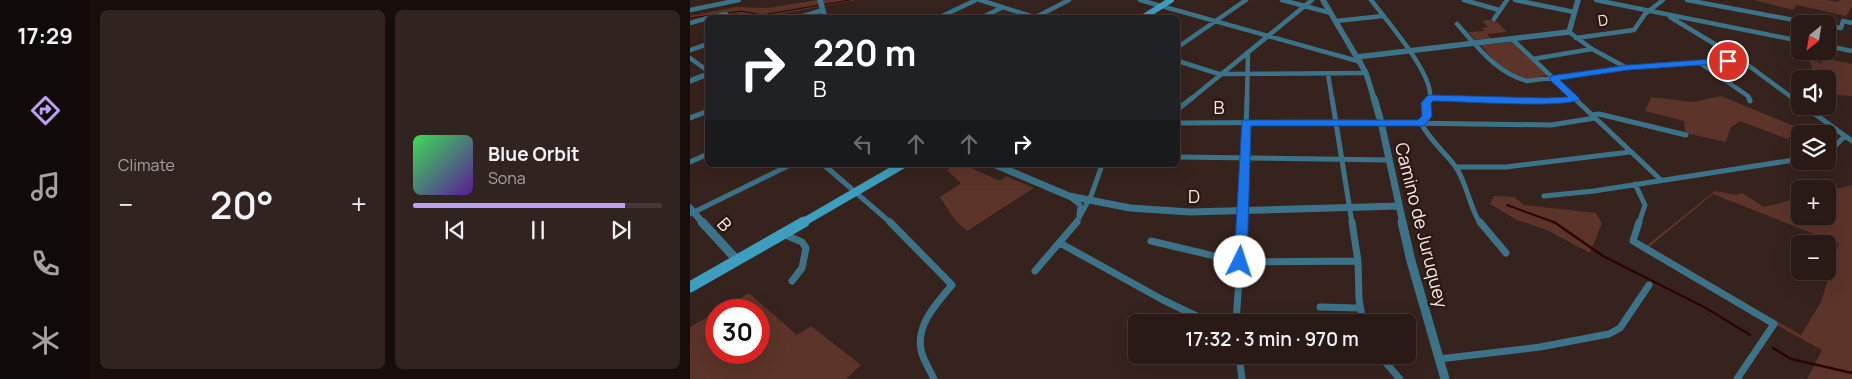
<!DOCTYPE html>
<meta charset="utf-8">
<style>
:root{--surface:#291a16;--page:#31231f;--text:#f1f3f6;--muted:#a5a1a1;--line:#453835;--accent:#bca0f2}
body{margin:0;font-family:Manrope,sans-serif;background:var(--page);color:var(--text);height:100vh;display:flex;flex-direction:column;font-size:19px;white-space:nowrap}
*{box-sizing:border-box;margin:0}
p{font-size:16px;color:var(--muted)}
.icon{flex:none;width:28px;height:28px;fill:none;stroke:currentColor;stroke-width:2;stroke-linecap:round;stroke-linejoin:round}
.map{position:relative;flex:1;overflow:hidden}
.drawer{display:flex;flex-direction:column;gap:10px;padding:10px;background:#170e0c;width:600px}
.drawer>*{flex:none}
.top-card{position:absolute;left:15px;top:15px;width:475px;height:152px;border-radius:8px;box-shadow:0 5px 20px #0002,0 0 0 1px var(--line);background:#202124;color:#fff;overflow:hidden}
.needle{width:32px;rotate:210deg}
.buttons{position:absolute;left:1101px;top:15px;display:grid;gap:10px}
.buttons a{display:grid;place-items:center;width:45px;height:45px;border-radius:8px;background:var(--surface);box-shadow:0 5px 20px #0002,0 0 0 1px var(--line);font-size:25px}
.speed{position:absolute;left:15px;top:299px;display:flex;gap:10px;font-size:25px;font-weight:700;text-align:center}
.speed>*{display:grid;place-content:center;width:65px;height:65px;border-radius:50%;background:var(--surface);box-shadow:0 5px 20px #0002,0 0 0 1px var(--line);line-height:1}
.speed .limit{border:8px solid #d22;background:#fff;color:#111}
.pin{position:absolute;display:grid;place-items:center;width:42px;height:42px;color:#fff;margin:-21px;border:2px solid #fff;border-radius:50%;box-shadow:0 1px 5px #0007}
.me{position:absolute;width:55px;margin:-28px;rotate:4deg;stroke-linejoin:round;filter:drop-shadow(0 0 4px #0008)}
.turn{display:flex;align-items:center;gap:18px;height:105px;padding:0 25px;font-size:22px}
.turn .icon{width:65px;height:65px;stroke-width:2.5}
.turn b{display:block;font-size:35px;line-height:42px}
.lanes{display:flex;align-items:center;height:48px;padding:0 25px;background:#0003;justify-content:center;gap:25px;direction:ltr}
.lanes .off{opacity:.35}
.big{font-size:38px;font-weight:600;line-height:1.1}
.drawer .widget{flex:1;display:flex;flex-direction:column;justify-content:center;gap:8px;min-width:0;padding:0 18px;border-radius:8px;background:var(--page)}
.song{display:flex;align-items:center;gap:15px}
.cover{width:60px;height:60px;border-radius:8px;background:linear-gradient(135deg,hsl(130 70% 55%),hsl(270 70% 35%))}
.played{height:5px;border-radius:2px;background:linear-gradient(90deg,var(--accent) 85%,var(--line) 85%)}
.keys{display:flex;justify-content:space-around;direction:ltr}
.heat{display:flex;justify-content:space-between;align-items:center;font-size:28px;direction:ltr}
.drawer .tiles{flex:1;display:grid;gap:10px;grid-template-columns:repeat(2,1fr)}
.trip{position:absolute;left:438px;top:314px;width:288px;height:50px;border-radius:8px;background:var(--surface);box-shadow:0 5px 20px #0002,0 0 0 1px var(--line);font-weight:600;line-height:50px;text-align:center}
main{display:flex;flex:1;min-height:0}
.tabs{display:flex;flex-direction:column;width:90px;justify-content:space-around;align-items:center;background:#100a09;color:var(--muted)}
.tabs .icon{width:35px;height:35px}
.tabs .selected{color:var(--accent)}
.tabs b{font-size:22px;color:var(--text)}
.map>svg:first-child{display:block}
.green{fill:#5c3429;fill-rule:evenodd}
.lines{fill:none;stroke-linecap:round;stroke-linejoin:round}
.stream-far2{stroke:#2c0400;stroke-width:1}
.stream-far1{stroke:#2c0400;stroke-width:2}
.stream{stroke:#2c0400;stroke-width:2.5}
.minor-far2{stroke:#3c7388;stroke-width:4.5}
.minor-far1{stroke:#3c7388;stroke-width:5}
.minor{stroke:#3c7388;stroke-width:7}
.tertiary-far2{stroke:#3c7388;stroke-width:5.5}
.tertiary-far1{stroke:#3c7388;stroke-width:7}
.tertiary{stroke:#3c7388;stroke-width:9}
.secondary-far2{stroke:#3e9ebf;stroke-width:6}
.secondary-far1{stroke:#3e9ebf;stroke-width:8}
.secondary{stroke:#3e9ebf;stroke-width:11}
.route{fill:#1a73e8;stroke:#114b97}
.labels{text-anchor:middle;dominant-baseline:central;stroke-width:5;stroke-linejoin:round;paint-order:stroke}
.far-street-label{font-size:15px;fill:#faebe7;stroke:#2d1913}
.street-label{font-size:18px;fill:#faebe7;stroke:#2d1913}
</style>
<main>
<nav class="tabs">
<b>17:29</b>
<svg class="icon selected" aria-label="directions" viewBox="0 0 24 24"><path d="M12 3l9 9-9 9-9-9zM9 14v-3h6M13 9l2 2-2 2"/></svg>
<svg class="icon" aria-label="music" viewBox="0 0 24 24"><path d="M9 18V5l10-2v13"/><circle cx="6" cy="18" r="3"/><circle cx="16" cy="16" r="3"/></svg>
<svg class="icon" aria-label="phone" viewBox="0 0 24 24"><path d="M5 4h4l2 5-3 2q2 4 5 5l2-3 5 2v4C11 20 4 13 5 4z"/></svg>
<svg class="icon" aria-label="climate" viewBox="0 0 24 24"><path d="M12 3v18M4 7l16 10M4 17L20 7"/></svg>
</nav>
<section class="drawer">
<div class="tiles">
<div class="widget"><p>Climate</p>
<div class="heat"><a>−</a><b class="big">20°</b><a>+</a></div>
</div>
<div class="widget">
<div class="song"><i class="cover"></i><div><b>Blue Orbit</b><p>Sona</p></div></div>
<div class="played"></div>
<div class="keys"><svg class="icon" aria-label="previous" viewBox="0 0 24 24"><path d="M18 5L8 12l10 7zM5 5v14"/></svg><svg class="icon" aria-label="pause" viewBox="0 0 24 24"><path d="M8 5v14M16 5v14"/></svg><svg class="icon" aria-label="next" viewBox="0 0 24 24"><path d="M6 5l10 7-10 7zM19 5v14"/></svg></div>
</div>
</div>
</section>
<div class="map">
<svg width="1162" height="379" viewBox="0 0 1162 379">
<rect width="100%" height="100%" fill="#37231d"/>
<!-- green -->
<path class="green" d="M128 0H166L74 17H55L56 16 46 13 0 19V16L46 7 77 8Z
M1064 0H1136L1148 2 1149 0H1162V7L1156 16 1107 5 1103 10Z
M804 19 817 32 797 34 801 39 785 40 778 32 795 31 792 28 798 27 792 21Z
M821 42 857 75 856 76 834 79 809 67 791 45Z
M1132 58 1162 64V96L1147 95 1141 88 1142 81 1125 76 1119 60 1132 63Z
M1031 96 1111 129 1097 139 1050 121 1040 128 1036 142 995 133 994 121 955 111 961 97 1003 102Z
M264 165H274L310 181 316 176 344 188 277 231 265 220 250 197 271 183 257 170Z
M1162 185V379H1117L1132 350 1070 316 956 246 1025 191 1046 195 1052 193 1074 207 1110 198V216H1138V191ZM1023 194 1149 244 1131 302 1111 335 959 247Z
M804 196 824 197 834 205 906 213 912 223 900 253 857 230 827 220 800 204Z
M59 293 107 335 121 326 171 365 156 379H0V327L26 312V352H69V310H29Z"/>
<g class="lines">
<!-- stream-far2 -->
<path class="stream-far2" d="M0 18 51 11 72 15 160 0"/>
<!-- stream-far1 -->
<path class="stream-far1" d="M817 205 866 223"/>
<!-- stream -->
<path class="stream" d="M864 222 913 256 1016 308 1060 335
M1083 348 1101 359 1162 373"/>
<!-- minor-far2 -->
<path class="minor-far2" d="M290 0 347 18
M450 0 671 62
M592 0 641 13
M681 0C697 21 744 74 740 99
M774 0 809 10
M825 0 884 12
M906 0 1110 41
M997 0 1125 24
M0 10 49 0
M346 17 379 0
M980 17 1051 60 1104 99
M18 18 36 14
M107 18 133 10
M248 18 286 0
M291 18 313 7
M804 19 817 0
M646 21 693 16
M0 23 18 18
M767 24C788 47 806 73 837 81L937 68 1051 60
M1138 26 1151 28 1153 21 1162 23
M879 32 902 49 937 68
M886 38 944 30 955 14 973 0
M822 39 885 99
M1138 46 1162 51
M488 47 556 0
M0 50 18 44
M0 58 18 71
M843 59 902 49
M488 61 529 74 676 73
M1010 63 1058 96 1059 99
M638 74 642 99
M741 98 771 99
M501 99 622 0
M557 99 558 52"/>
<!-- minor-far1 -->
<path class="minor-far1" d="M642 98 662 223
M741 98 736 103 737 116 731 123C741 142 753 150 765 166 776 180 779 206 790 223
M741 98 856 101 886 99
M884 98 971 180
M1059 98 1060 101
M1102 98 1110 103
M1114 106 1162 141
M488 109 502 98
M902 115 909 114 996 135
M0 118 18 111
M488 123 647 122 861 125 905 118
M1138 153 1154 137
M488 157 698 160
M0 162 18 154
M134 165 201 223
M766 167H816L940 152
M945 184 955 205 949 223
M854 196 904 191 1110 159
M380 197 390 205 389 216
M0 214 100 165
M386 223 401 196 412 165
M553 223 557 98"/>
<!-- minor -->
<path class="minor" d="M200 222 262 285C247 303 226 324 231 350 233 360 240 370 244 379
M662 222 668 261 669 299 673 322
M790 222 816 253
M949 222 943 241 1084 324 1047 379
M93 234 112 242 116 248 112 268 102 281
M461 241 550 262 668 261
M370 243 473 300 519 322
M345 271 387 222
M630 307 669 308
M546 322 553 222
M549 355 552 379
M689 355 710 379
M749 359 850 347 919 334 930 328 959 285"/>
<!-- tertiary-far2 -->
<path class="tertiary-far2" d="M130 0 135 18
M633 0 676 73 684 99
M667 57 879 32 888 0
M0 81 18 74"/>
<!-- tertiary-far1 -->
<path class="tertiary-far1" d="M684 98 691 122 713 223
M306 165 379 196 440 208 500 212 709 206
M0 208 13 223"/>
<!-- tertiary -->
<path class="tertiary" d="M12 222 47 260
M712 222 721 261 755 379"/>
<!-- secondary-far2 -->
<path class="secondary-far2" d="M452 18 481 0"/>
<!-- secondary-far1 -->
<path class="secondary-far1" d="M112 223 212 165"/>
<!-- secondary -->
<path class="secondary" d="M0 287 114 222"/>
</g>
<!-- route -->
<path class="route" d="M1038 58 1042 61 1041 63 938 70 870 80 890 99C879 109 766 101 743 101L741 103 742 116 735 125 731 126H561L557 262 555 266H546L544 262 552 120H728L732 116 731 103 737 96 741 95 856 98 878 97 860 80V76L938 65Z"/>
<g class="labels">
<!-- far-street labels -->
<g class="far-street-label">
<text transform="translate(913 20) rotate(-8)">D</text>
</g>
<!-- street labels -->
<g class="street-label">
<text x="529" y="107">B</text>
<text x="504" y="196">D</text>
<text transform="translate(35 224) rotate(49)">B</text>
<text transform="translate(732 225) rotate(76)">Camino de Juruquey</text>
</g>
</g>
</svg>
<div class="buttons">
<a><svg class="needle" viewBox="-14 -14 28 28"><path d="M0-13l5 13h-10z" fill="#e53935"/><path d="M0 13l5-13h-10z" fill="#a5a1a1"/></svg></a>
<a><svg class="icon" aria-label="sound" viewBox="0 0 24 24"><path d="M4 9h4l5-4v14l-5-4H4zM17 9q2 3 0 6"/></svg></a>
<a><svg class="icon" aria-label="layers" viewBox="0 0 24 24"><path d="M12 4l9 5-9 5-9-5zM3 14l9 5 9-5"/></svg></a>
<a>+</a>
<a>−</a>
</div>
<div class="speed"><div class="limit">30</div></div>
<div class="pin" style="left:1038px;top:61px;background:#d93025"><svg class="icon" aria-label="arrive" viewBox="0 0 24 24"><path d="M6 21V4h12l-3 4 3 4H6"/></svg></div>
<svg class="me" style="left:550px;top:262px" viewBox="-20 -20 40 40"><circle r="19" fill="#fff"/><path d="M0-13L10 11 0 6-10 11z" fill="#1a73e8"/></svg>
<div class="trip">17:32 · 3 min · 970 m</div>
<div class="top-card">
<div class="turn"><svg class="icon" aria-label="right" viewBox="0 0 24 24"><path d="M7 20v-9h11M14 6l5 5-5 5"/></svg><div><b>220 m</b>B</div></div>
<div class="lanes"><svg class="icon off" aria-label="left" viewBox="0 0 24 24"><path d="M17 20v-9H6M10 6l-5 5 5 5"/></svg><svg class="icon off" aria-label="ahead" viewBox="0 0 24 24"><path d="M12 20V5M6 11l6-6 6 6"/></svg><svg class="icon off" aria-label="ahead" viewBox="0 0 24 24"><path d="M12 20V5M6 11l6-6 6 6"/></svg><svg class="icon" aria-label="right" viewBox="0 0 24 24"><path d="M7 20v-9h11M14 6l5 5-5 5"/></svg></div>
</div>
</div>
</main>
